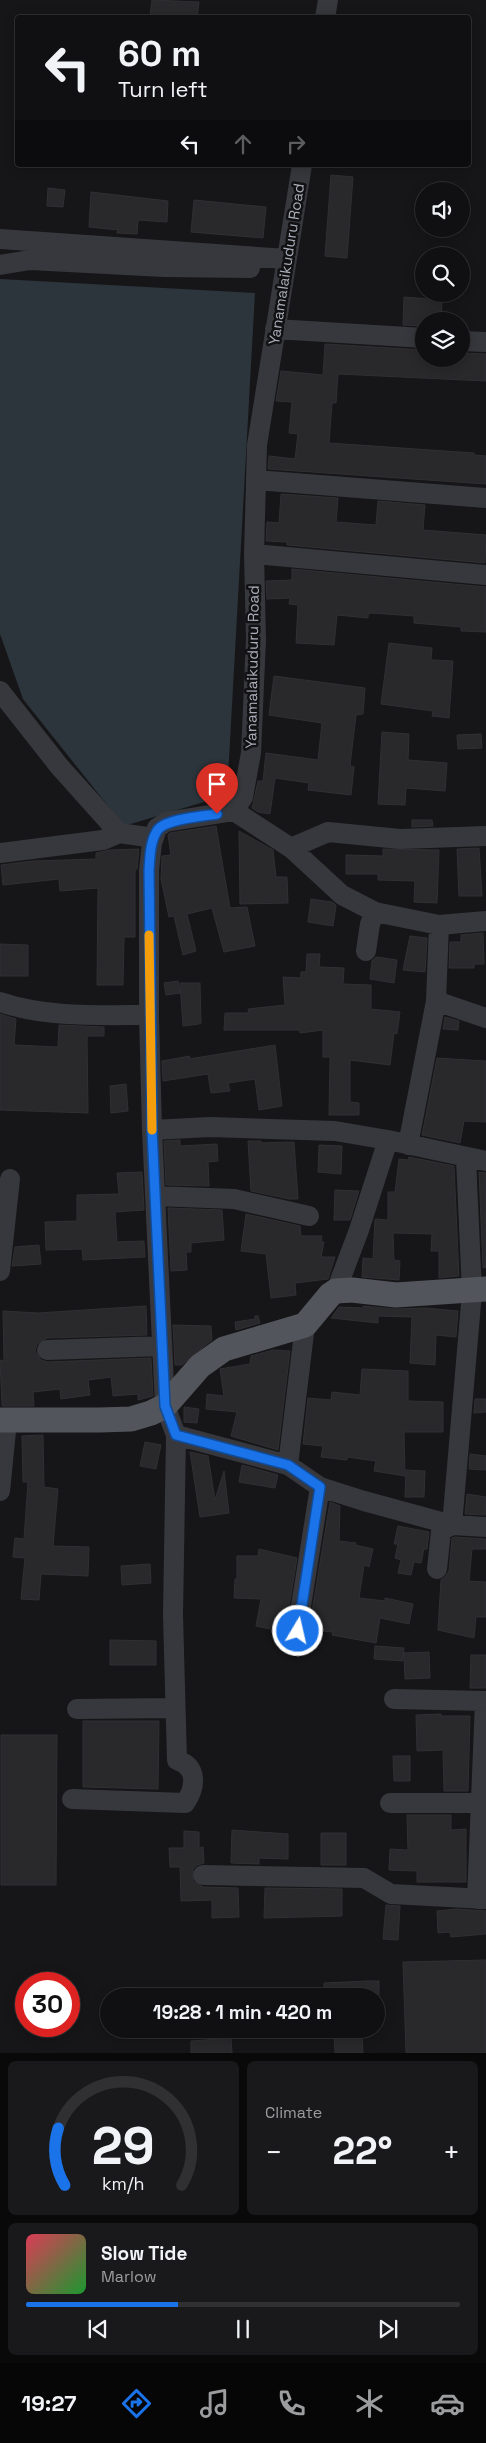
<!DOCTYPE html>
<meta charset="utf-8">
<style>
:root{--surface:#101012;--page:#19191b;--text:#f1f3f6;--muted:#9c9d9f;--line:#303032;--accent:#1a73e8}
body{margin:0;font-family:"Space Grotesk",sans-serif;background:var(--page);color:var(--text);height:100vh;display:flex;flex-direction:column;font-size:19px;white-space:nowrap}
*{box-sizing:border-box;margin:0}
p{font-size:16px;color:var(--muted)}
.icon{flex:none;width:28px;height:28px;fill:none;stroke:currentColor;stroke-width:2;stroke-linecap:round;stroke-linejoin:round}
.map{position:relative;height:2053px;overflow:hidden}
.side{display:flex;flex-direction:column;gap:8px;padding:8px;background:#09090a;flex:1}
.side>*{flex:none}
.hud{position:absolute;left:15px;top:15px;width:456px;height:152px;border-radius:5px;box-shadow:0 2px 12px #0003,0 0 0 1px var(--line);background:#101012;color:var(--text);overflow:hidden}
.buttons{position:absolute;left:415px;top:182px;display:grid;gap:10px}
.buttons a{display:grid;place-items:center;width:55px;height:55px;border-radius:50%;background:var(--surface);box-shadow:0 2px 12px #0003,0 0 0 1px var(--line);font-size:25px}
.speed{position:absolute;left:15px;top:1972px;display:flex;gap:10px;font-size:25px;font-weight:700;text-align:center}
.speed>*{display:grid;place-content:center;width:65px;height:65px;border-radius:50%;background:var(--surface);box-shadow:0 2px 12px #0003,0 0 0 1px var(--line);line-height:1}
.speed .limit{border:8px solid #d22;background:#fff;color:#111}
.pin{position:absolute;display:grid;place-items:center;width:42px;height:42px;color:#fff;margin:-51px -21px;border-radius:50% 50% 50% 0;rotate:-45deg;box-shadow:0 0 5px #0007}
.pin .icon{rotate:45deg}
.me{position:absolute;width:55px;margin:-28px;rotate:9deg;stroke-linejoin:round;filter:drop-shadow(0 0 4px #0008)}
.turn{display:flex;align-items:center;gap:18px;height:105px;padding:0 20px;font-size:22px}
.turn .icon{width:65px;height:65px;stroke-width:2.5}
.turn b{display:block;font-size:35px;line-height:42px}
.lanes{display:flex;align-items:center;height:48px;padding:0 20px;background:#0003;justify-content:center;gap:25px;direction:ltr}
.lanes .off{opacity:.35}
.big{font-size:38px;font-weight:700;line-height:1.1}
.side .tile{flex:1;display:flex;flex-direction:column;justify-content:center;gap:8px;min-width:0;padding:0 18px;border-radius:8px;background:var(--page)}
.side .dial{align-items:center;gap:0}
.dial svg{height:130px;overflow:visible;fill:none;stroke:var(--line);stroke-width:7;stroke-linecap:round;text-anchor:middle}
.dial text{fill:var(--text);stroke:none}
.song{display:flex;align-items:center;gap:15px}
.cover{width:60px;height:60px;border-radius:8px;background:linear-gradient(135deg,hsl(350 70% 55%),hsl(130 70% 35%))}
.played{height:5px;border-radius:2px;background:linear-gradient(90deg,var(--accent) 35%,var(--line) 35%)}
.keys{display:flex;justify-content:space-around;direction:ltr}
.heat{display:flex;justify-content:space-between;align-items:center;font-size:28px;direction:ltr}
.side .tiles{flex:1;display:grid;gap:8px;grid-template-columns:1fr 1fr}
.tile:last-child{grid-column:span 2}
.trip{position:absolute;left:100px;top:1988px;width:285px;height:50px;border-radius:25px;background:var(--surface);box-shadow:0 2px 12px #0003,0 0 0 1px var(--line);font-weight:700;line-height:50px;text-align:center}
.dock{display:flex;height:80px;justify-content:space-around;align-items:center;background:#060607;color:var(--muted)}
.dock .icon{width:35px;height:35px}
.dock .active{color:var(--accent)}
.dock b{font-size:22px;color:var(--text)}
.map>svg:first-child{display:block}
.water{fill:#2c353c}
.building{fill:#29292c;stroke:#303034}
.lines{fill:none;stroke-linecap:round;stroke-linejoin:round}
.minor{stroke:#37383d;stroke-width:20}
.major{stroke:#53555c;stroke-width:25}
.route-casing{stroke:#114b97;stroke-width:12}
.route{stroke:#1a73e8;stroke-width:9}
.slow{stroke:#f59e0b;stroke-width:9}
.labels{text-anchor:middle;dominant-baseline:central;stroke-width:5;stroke-linejoin:round;paint-order:stroke}
.street-label{font-size:15px;fill:#a8adb8;stroke:#111113}
</style>
<div class="map">
<svg width="486" height="2053" viewBox="0 0 486 2053">
<rect width="100%" height="100%" fill="#161618"/>
<!-- water -->
<path class="water" d="M0 279 255 293 227 795 124 826 23 699 0 634Z"/>
<!-- building -->
<path class="building" d="M152 0 199 2 197 18 150 16Z
M331 175 353 177 347 258 325 256Z
M48 188 65 190 63 207 47 206Z
M91 192 168 201 167 222 138 220 137 234 117 233 118 230 89 227Z
M194 200 266 207 263 238 191 232Z
M404 297 442 300 441 321H424V326L403 325Z
M325 344 424 350V359H461V353L486 354V381L338 374 336 403H332L329 443 474 453V455L486 456V484L268 469 269 456 295 459 298 434 289 433 292 402 276 401 281 371 323 375Z
M281 494 338 498 336 522 376 525 378 501 425 505 423 530 486 535 485 563 287 545V542L266 541 267 522 279 523Z
M292 569 486 587V632L461 631V627L414 623V616L372 613 368 614V618L337 615 334 645 296 643 298 605 289 604 290 598 267 599 266 581 292 580Z
M389 643 432 648 431 660 453 661 449 718 432 716 433 711 381 704Z
M274 676 365 688 363 714 356 715 350 766 354 767 351 795 308 790 309 783 275 778 270 814 258 812 252 808 258 781H263L266 753 318 760 322 723 269 715Z
M382 732 409 734 408 760 447 763 445 791 406 788 405 805 378 804Z
M481 734 482 748 458 749 457 735Z
M412 820H432L433 826 412 827Z
M216 826 230 908 247 907 255 946 224 952 212 908 187 914 196 951 183 955 174 916 169 917 161 879 162 856 171 855 168 835 170 833Z
M239 831 273 850 276 877H287L288 903 240 904Z
M479 848 482 896H459L457 849Z
M139 849 137 869H135V937H124L123 985H97L98 888 60 891 59 879 3 885 1 865 33 861 96 859V853L110 850Z
M383 849 439 850 437 903 414 902 415 881 378 880V874H346V855L383 856Z
M311 899 332 902 336 905 333 926 308 922Z
M483 933 484 964H474V968H449L450 942H461V935Z
M410 936 427 938 425 972 403 970Z
M0 944 28 945V976H0Z
M307 954H320L319 967 344 968 343 984 371 985V1009L400 1012 397 1034 394 1033 390 1065 350 1060V1102L359 1103V1115H329L330 1057H323V1030L300 1033V1030H224L225 1013H249L248 1009 285 1005 283 977 301 978V972H306Z
M376 957 397 960 394 983 370 979 372 961Z
M178 981 180 993 166 995 164 983Z
M180 983H200L201 1023 199 1024 183 1026Z
M0 1014 16 1019 14 1045 58 1047 59 1025 104 1027V1036H87L88 1113 0 1110Z
M445 1017 459 1021 458 1030 443 1029Z
M275 1045 282 1106 259 1110 255 1079 228 1083 230 1091 211 1093 208 1074 163 1081 162 1061 190 1056 189 1059Z
M437 1058 486 1061V1122L464 1121 460 1143 422 1135Z
M126 1084 128 1111 111 1113 110 1086Z
M180 1140V1146L217 1144 218 1161 208 1162 209 1186 166 1185 164 1141Z
M248 1141H261V1143L294 1142 298 1199H289L251 1191Z
M319 1145 342 1146 341 1174 318 1172Z
M409 1157 454 1166 459 1276 439 1278V1251H431L432 1234 393 1233 394 1260 400 1261 399 1280 362 1277 363 1258 373 1259 375 1219 388 1220V1192H395L399 1159 408 1160Z
M142 1172 144 1210 115 1212 117 1242 144 1241 145 1257 83 1260 82 1249 46 1250 45 1222 77 1221V1195L119 1194 117 1173Z
M479 1172 486 1173V1267L483 1268Z
M335 1190 359 1191 350 1220H334Z
M168 1208 222 1210 224 1240 191 1243V1252H186L187 1270 171 1271Z
M246 1214 300 1226 301 1236H322L321 1242H324L321 1257H335L328 1279 295 1283 296 1295 271 1298 266 1254 241 1251Z
M39 1245 41 1264 12 1266 15 1247Z
M146 1306 147 1335 47 1338 37 1344 35 1351 41 1360 47 1362 151 1358 153 1396 138 1400V1394L113 1396 111 1377 88 1380 90 1395 61 1399 60 1389 33 1392 34 1406H2L0 1360 4 1361 3 1311 38 1313Z
M363 1306 395 1309 425 1308 458 1311 456 1337 436 1335 435 1365 410 1363 412 1317 378 1316V1323L331 1318 339 1307 363 1308Z
M255 1316H258L260 1323 236 1330 235 1322 255 1319Z
M173 1325 211 1326 212 1340 182 1365H175Z
M273 1350 290 1351 278 1450 231 1436 237 1412 206 1409 207 1394 224 1396 220 1369 250 1364 251 1356Z
M362 1369 408 1371V1401L443 1402V1432H404L405 1476 374 1471 376 1461 347 1457V1460L321 1457 323 1446 303 1444 308 1398 331 1400 332 1392 360 1395Z
M475 1399H486V1412L474 1413Z
M184 1407 199 1409 197 1423 184 1422Z
M43 1435 44 1487 58 1489 53 1546 89 1547 88 1576 41 1574 39 1600 21 1599 25 1558 13 1557 15 1538 24 1539 28 1482H23L22 1436Z
M145 1442 161 1445 156 1469 140 1466Z
M190 1452 208 1456 215 1500 224 1471 229 1513 200 1517Z
M470 1454 486 1456V1470L469 1469Z
M242 1465 278 1475 275 1488 239 1482Z
M406 1470 425 1471 424 1497H405Z
M467 1494 486 1497V1515L465 1514Z
M330 1502 340 1506 339 1541 356 1543 355 1545 373 1549 369 1567 364 1565 359 1598 385 1601V1598L413 1604 409 1624 380 1618 376 1643 332 1635 333 1632 309 1630Z
M398 1526 429 1532 427 1549H424L421 1563 414 1562 411 1575 398 1573 401 1560 395 1558 398 1544H394Z
M455 1537 486 1539V1549H472L469 1581 486 1582V1617H476L474 1638 438 1630 441 1580 446 1576 449 1571 452 1538Z
M259 1549 297 1558 285 1632 256 1626 261 1599 234 1598 235 1579H237V1556H258Z
M150 1564 151 1583 122 1585 121 1566Z
M110 1640 156 1641V1665H110Z
M375 1646 404 1648 403 1661 374 1659Z
M429 1652 430 1678 405 1679 404 1653Z
M471 1655H486V1688H470Z
M441 1714V1716H470L468 1791H444L443 1750 417 1751 416 1715Z
M83 1721H159L158 1789 83 1787Z
M1 1735H57L56 1885H1Z
M393 1756H410V1781H394Z
M407 1815H451V1830L466 1829V1882H417V1871L389 1870 390 1849 408 1850Z
M232 1830 288 1834V1859L259 1858V1864L231 1863Z
M184 1831 199 1832V1848L203 1847 204 1863 197 1865 193 1869V1881L203 1887 238 1888 239 1917 212 1918V1900L181 1901 180 1867H170L169 1848H184Z
M321 1833H346V1865H321Z
M265 1888 342 1889V1916L264 1918Z
M386 1905 400 1906 398 1940 383 1939Z
M457 1909 486 1911V1934L451 1937 450 1932 438 1933 437 1911Z
M486 1960V2053H406L403 1962Z
M366 1981H379V1996H324V1983Z
M362 2033 363 2053H335L334 2034Z
M231 2038 232 2053H191V2041Z"/>
<g class="lines">
<!-- minor -->
<path class="minor" d="M325 18 328 0
M0 239 287 259
M0 265 30 260 164 267 250 268
M275 329 424 338
M461 341 486 342
M256 480 486 498
M254 554 486 575
M0 691 59 766 119 833 154 838
M234 811 291 848 342 895 375 912 439 925 486 921
M291 848 328 832 400 839 486 836
M0 853 103 840 119 833
M366 951 370 924 375 912
M436 1001 486 1018
M0 1002C47 1018 100 1015 149 1015
M152 1130 210 1127 335 1131 388 1140
M408 1145 436 1001 439 925
M155 1196 234 1199 309 1216
M0 1271 10 1179
M336 1291 359 1230 388 1140 486 1161
M47 1350 162 1346
M176 1435 288 1465 320 1487 364 1501 452 1525 486 1527
M288 1465 305 1325
M0 1491 7 1421
M437 1569 441 1531 452 1525 472 1292 466 1158
M297 1631 320 1487
M394 1699 486 1701
M77 1709 175 1708
M72 1799 185 1803C196 1787 198 1767 177 1760L173 1615 176 1435 165 1406 152 1130 149 1015V870L152 843 157 828 166 822 234 811 243 797 251 753 256 639 254 554 257 445 302 165
M390 1803H486
M203 1875 364 1878 391 1894 486 1899
M477 1899 485 1701"/>
<!-- major -->
<path class="major" d="M0 1420H100L131 1419 151 1413 165 1406 200 1366 224 1349 305 1325 330 1295 336 1291 352 1290 396 1295 486 1289"/>
</g>
<g class="lines">
<!-- route casing -->
<g class="route-casing">
<path id="route" d="M217 814C203 816 163 819 157 831 150 842 150 857 149 870L152 1130 165 1406 176 1435 288 1465 320 1487 298 1631"/>
</g>
<!-- route -->
<use href="#route" class="route"/>
<!-- slow -->
<path class="slow" d="M149 935 152 1130"/>
</g>
<g class="labels">
<!-- street labels -->
<g class="street-label">
<text transform="translate(286 264) rotate(-81)">Yanamalaikuduru Road</text>
<text transform="translate(252 667) rotate(-89)">Yanamalaikuduru Road</text>
</g>
</g>
</svg>
<div class="buttons">
<a><svg class="icon" aria-label="sound" viewBox="0 0 24 24"><path d="M4 9h4l5-4v14l-5-4H4zM17 9q2 3 0 6"/></svg></a>
<a><svg class="icon" aria-label="search" viewBox="0 0 24 24"><circle cx="10" cy="10" r="6"/><path d="M15 15l6 6"/></svg></a>
<a><svg class="icon" aria-label="layers" viewBox="0 0 24 24"><path d="M12 4l9 5-9 5-9-5zM3 14l9 5 9-5"/></svg></a>
</div>
<div class="speed"><div class="limit">30</div></div>
<div class="pin" style="left:217px;top:814px;background:#d93025"><svg class="icon" aria-label="arrive" viewBox="0 0 24 24"><path d="M6 21V4h12l-3 4 3 4H6"/></svg></div>
<svg class="me" style="left:298px;top:1631px" viewBox="-20 -20 40 40"><circle r="17" fill="#1a73e8" stroke="#fff" stroke-width="3"/><path d="M0-11L8 9 0 5-8 9z" fill="#fff"/></svg>
<div class="trip">19:28 · 1 min · 420 m</div>
<div class="hud">
<div class="turn"><svg class="icon" aria-label="left" viewBox="0 0 24 24"><path d="M17 20v-9H6M10 6l-5 5 5 5"/></svg><div><b>60 m</b>Turn left</div></div>
<div class="lanes"><svg class="icon" aria-label="left" viewBox="0 0 24 24"><path d="M17 20v-9H6M10 6l-5 5 5 5"/></svg><svg class="icon off" aria-label="ahead" viewBox="0 0 24 24"><path d="M12 20V5M6 11l6-6 6 6"/></svg><svg class="icon off" aria-label="right" viewBox="0 0 24 24"><path d="M7 20v-9h11M14 6l5 5-5 5"/></svg></div>
</div>
</div>
<section class="side">
<div class="tiles">
<div class="tile dial"><svg viewBox="0 0 100 80">
<path d="M14 69A42 42 0 1 1 86 69"/>
<path d="M14 69A42 42 0 0 1 10 34" stroke="#1a73e8"/>
<text x="50" y="56" font-size="32" font-weight="700">29</text>
<text x="50" y="72" font-size="11">km/h</text>
</svg></div>
<div class="tile"><p>Climate</p>
<div class="heat"><a>−</a><b class="big">22°</b><a>+</a></div>
</div>
<div class="tile">
<div class="song"><i class="cover"></i><div><b>Slow Tide</b><p>Marlow</p></div></div>
<div class="played"></div>
<div class="keys"><svg class="icon" aria-label="previous" viewBox="0 0 24 24"><path d="M18 5L8 12l10 7zM5 5v14"/></svg><svg class="icon" aria-label="pause" viewBox="0 0 24 24"><path d="M8 5v14M16 5v14"/></svg><svg class="icon" aria-label="next" viewBox="0 0 24 24"><path d="M6 5l10 7-10 7zM19 5v14"/></svg></div>
</div>
</div>
</section>
<nav class="dock">
<b>19:27</b>
<svg class="icon active" aria-label="directions" viewBox="0 0 24 24"><path d="M12 3l9 9-9 9-9-9zM9 14v-3h6M13 9l2 2-2 2"/></svg>
<svg class="icon" aria-label="music" viewBox="0 0 24 24"><path d="M9 18V5l10-2v13"/><circle cx="6" cy="18" r="3"/><circle cx="16" cy="16" r="3"/></svg>
<svg class="icon" aria-label="phone" viewBox="0 0 24 24"><path d="M5 4h4l2 5-3 2q2 4 5 5l2-3 5 2v4C11 20 4 13 5 4z"/></svg>
<svg class="icon" aria-label="climate" viewBox="0 0 24 24"><path d="M12 3v18M4 7l16 10M4 17L20 7"/></svg>
<svg class="icon" aria-label="car" viewBox="0 0 24 24"><path d="M5 17H2v-5l4-1 3-4h7l3 4 3 1v5h-3M9 17h6M6 11h13"/><circle cx="7" cy="17" r="2"/><circle cx="17" cy="17" r="2"/></svg>
</nav>
